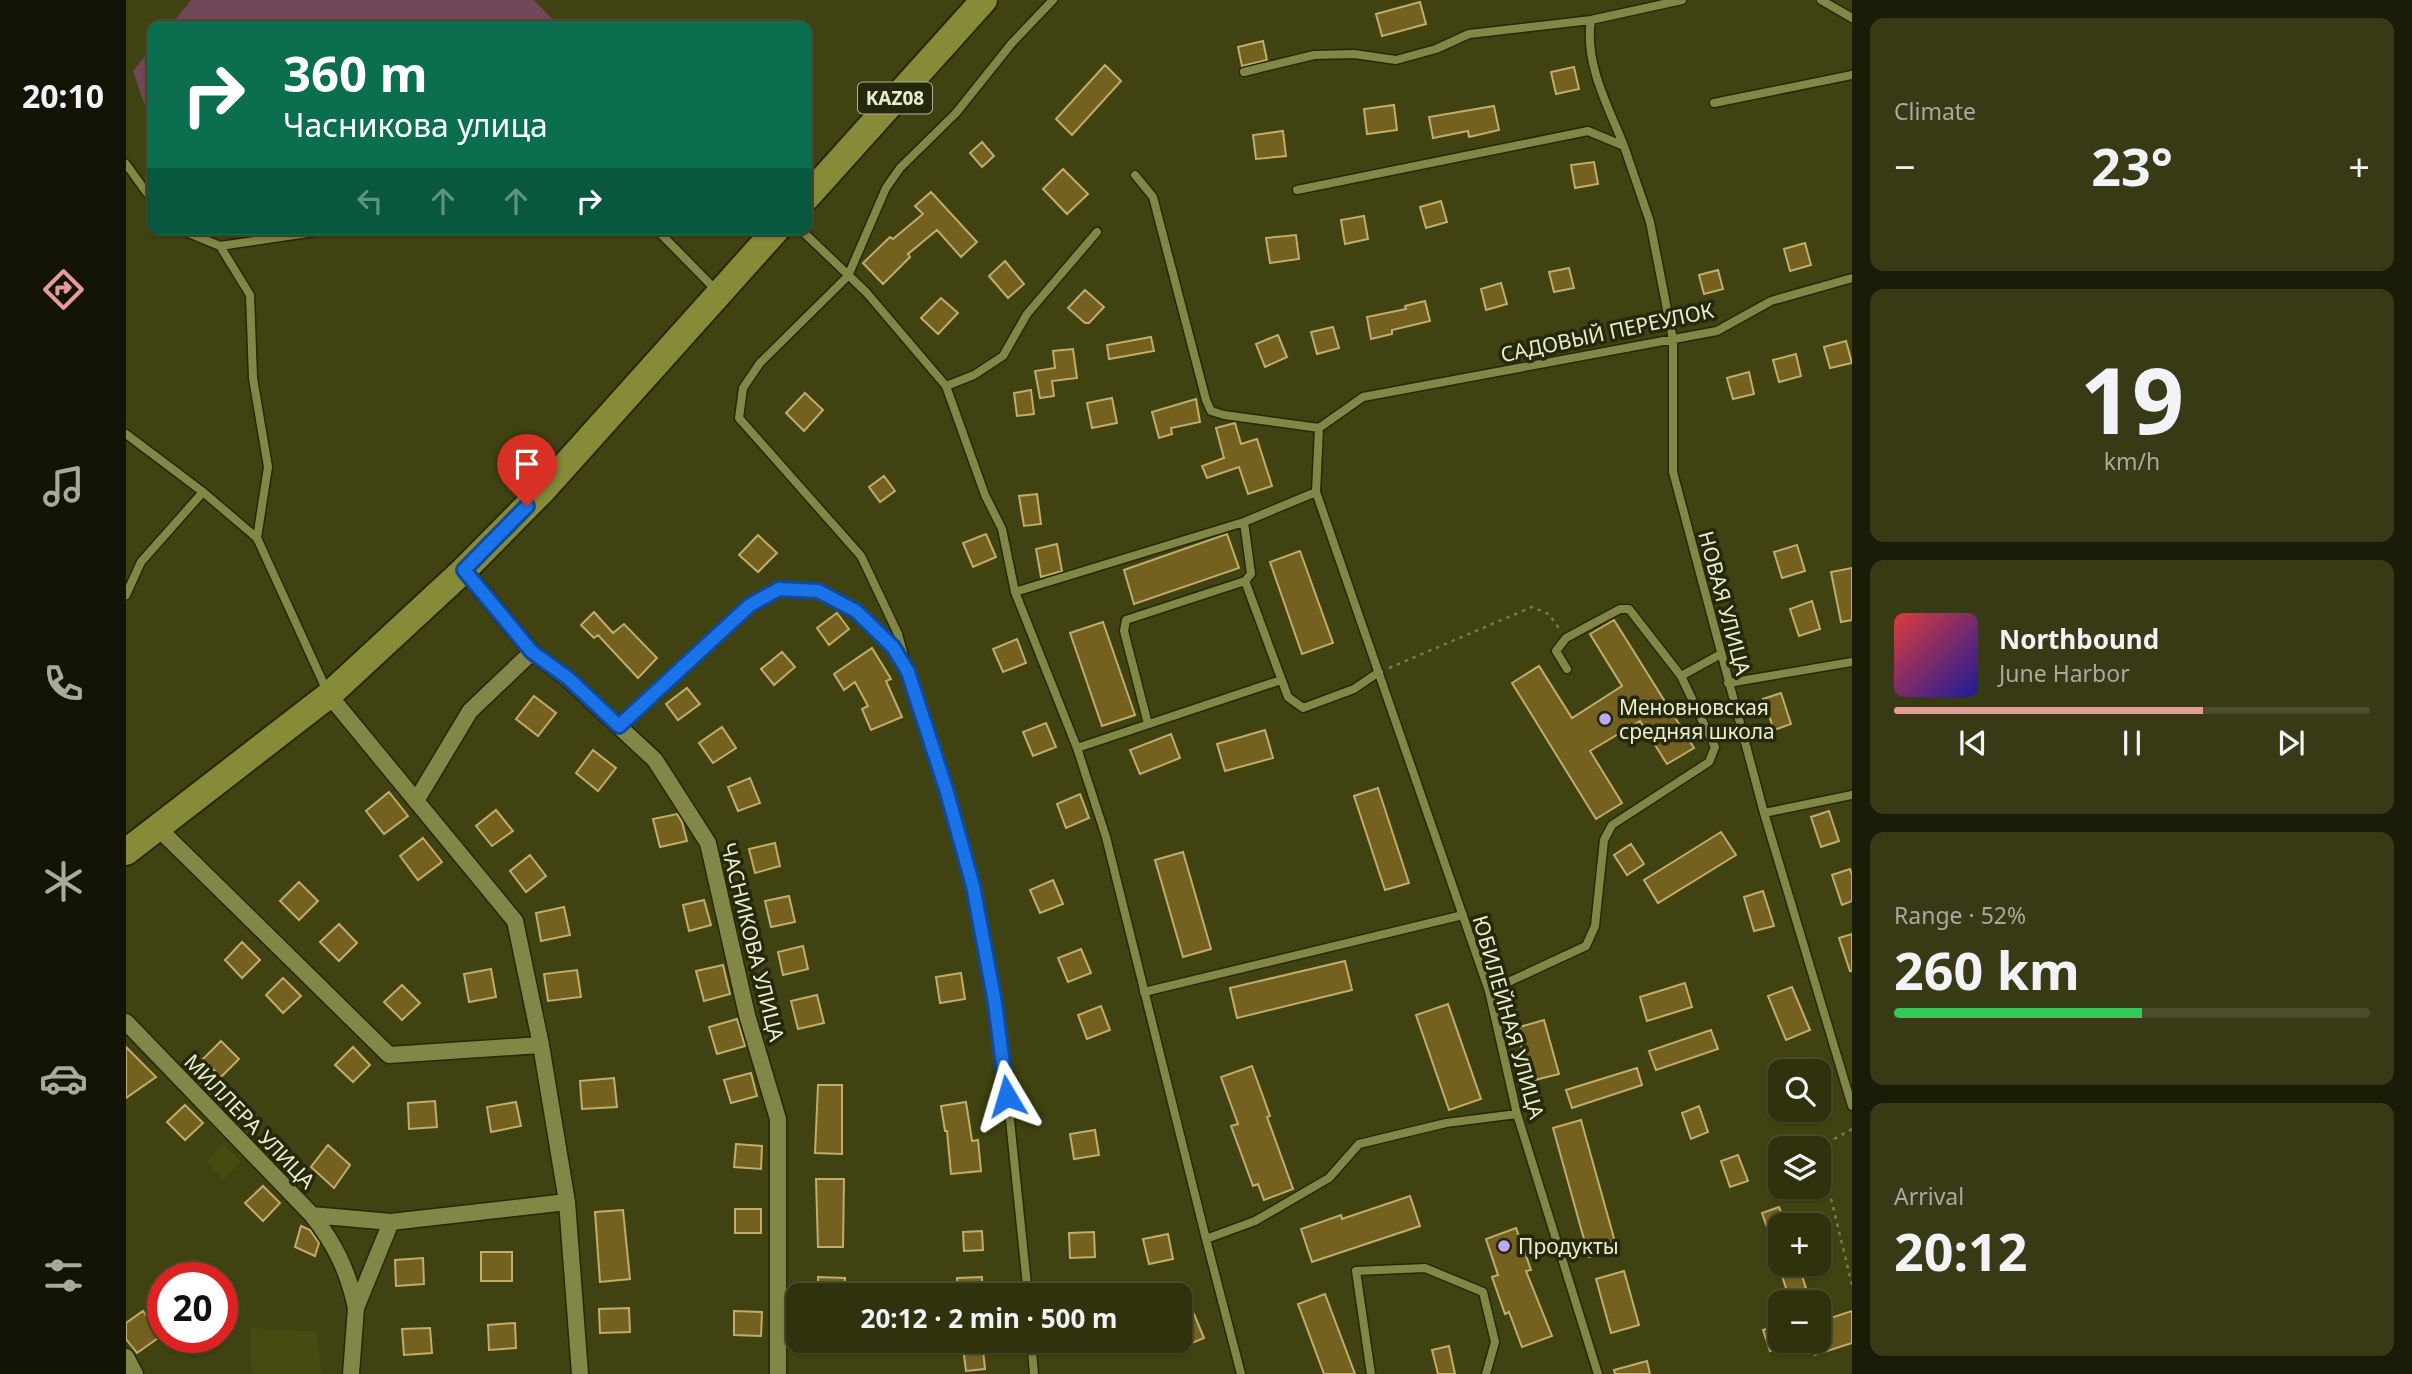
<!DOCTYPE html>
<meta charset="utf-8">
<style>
:root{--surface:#30320d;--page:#383a16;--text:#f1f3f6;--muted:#a8aa9d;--line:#4b4d2e;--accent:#e69b98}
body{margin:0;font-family:"Noto Sans",sans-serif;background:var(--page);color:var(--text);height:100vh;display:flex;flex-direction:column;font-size:26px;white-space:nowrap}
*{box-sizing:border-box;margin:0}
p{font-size:23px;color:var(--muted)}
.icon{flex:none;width:38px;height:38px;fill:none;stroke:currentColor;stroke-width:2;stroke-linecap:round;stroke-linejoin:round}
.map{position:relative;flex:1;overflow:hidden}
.side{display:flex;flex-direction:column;gap:18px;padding:18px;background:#1a1c07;width:560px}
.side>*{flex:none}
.hud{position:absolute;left:21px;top:21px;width:665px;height:214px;border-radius:14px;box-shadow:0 2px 5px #0004,0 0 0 2px var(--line);background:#0b6e4f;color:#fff;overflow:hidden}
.tools{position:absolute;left:1642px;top:1059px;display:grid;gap:14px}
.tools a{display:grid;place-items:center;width:63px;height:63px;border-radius:14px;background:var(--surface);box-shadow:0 2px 5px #0004,0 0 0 2px var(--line);font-size:35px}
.speed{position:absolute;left:21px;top:1262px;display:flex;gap:14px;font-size:35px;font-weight:700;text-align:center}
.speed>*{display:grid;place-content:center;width:91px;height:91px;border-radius:50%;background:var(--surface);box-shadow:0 2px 5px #0004,0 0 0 2px var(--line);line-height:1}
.speed .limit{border:10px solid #d22;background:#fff;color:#111}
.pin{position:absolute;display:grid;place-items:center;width:60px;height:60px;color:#fff;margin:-72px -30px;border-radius:50% 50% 50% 0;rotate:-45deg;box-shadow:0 0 7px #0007}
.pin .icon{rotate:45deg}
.me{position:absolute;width:77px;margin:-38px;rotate:353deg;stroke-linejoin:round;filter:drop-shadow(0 0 5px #0008)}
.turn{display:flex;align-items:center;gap:24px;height:147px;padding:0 21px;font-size:32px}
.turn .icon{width:91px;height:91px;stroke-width:2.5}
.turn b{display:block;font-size:49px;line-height:60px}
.lanes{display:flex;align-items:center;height:66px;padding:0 21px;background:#0003;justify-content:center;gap:35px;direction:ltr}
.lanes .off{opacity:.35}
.big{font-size:52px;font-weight:700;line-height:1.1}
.side .tile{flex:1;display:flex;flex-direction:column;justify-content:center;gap:10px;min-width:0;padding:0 24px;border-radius:14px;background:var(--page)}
.side .dial{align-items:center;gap:0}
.dial b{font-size:91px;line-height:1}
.song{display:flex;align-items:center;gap:21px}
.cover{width:84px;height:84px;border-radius:10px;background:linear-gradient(135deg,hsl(0 70% 55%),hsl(240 70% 35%))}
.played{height:7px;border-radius:4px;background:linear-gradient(90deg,var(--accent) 65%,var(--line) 65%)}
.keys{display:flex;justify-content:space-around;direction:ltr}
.heat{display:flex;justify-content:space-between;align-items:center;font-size:38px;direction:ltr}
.charge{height:10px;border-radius:5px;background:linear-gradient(90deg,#34c759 52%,var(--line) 0)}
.trip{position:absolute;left:660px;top:1283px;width:406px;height:70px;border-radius:14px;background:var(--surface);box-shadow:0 2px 5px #0004,0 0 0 2px var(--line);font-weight:700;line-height:70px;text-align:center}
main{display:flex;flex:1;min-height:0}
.tab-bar{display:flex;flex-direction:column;width:126px;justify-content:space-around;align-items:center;background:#131405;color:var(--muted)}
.tab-bar .icon{width:49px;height:49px}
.tab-bar .current{color:var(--accent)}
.tab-bar b{font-size:32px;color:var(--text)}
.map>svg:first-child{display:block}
.built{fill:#484b10}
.green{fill:#724759}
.building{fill:#75611f;stroke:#c0ac6b;stroke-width:2}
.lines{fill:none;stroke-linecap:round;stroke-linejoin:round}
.service-casing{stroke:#262806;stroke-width:11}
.minor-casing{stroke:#262806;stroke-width:19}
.trunk-casing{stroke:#262806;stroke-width:30}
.path{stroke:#767a4d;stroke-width:2.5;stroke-dasharray:3.5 5;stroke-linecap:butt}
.service{stroke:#828747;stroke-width:8}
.minor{stroke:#828747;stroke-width:16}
.trunk{stroke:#868b38;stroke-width:26}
.route-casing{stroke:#114b97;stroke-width:18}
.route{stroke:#1a73e8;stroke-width:12}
.poi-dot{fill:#b9abf7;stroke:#26280d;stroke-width:2.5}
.labels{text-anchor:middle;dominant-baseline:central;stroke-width:7;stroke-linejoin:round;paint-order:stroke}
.shield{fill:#26280d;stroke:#afb393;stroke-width:2}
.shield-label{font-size:19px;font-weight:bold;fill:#eaeecd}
.street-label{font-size:21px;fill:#eaeecd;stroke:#26280d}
.poi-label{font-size:21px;fill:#eaeecd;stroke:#26280d;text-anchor:start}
</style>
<main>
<nav class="tab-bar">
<b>20:10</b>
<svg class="icon current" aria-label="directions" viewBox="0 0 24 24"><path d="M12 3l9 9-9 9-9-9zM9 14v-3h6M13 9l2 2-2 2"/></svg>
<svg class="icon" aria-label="music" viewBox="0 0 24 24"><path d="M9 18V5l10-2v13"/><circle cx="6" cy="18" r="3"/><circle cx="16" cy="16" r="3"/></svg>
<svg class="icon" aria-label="phone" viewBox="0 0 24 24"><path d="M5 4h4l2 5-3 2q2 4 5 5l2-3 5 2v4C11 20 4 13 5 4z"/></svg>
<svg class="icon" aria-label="climate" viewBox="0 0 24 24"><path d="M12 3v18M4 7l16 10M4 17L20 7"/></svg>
<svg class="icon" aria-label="car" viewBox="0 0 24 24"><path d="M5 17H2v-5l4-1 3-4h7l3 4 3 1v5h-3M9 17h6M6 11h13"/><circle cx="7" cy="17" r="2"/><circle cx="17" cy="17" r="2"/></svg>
<svg class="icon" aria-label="filters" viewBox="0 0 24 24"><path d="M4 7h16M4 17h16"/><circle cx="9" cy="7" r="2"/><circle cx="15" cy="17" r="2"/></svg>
</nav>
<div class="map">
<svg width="1726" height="1374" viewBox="0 0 1726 1374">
<rect width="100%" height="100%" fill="#404311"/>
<!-- built -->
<path class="built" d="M97 1144 115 1162 98 1180 80 1162Z
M124 1328 191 1332 195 1374H126Z"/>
<!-- green -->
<path class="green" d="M65 0H408L433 26H44Z
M26 48V126L7 71Z"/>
<!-- building -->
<path class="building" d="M1294 2 1300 24 1256 36 1250 14Z
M1137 41 1141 60 1116 66 1112 47Z
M979 65 995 81 946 135 930 119Z
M1448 67 1453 89 1430 94 1425 72Z
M1268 105 1271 130 1241 134 1238 109Z
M1368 106 1373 130 1343 137 1342 131 1307 138 1303 117Z
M1157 131 1160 156 1130 159 1127 135Z
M856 142 868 156 856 167 844 153Z
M1468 162 1472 184 1449 188 1445 165Z
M937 169 962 194 941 214 917 189Z
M805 192 851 242 835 257 811 230 782 254 784 257 757 284 737 263 764 237 767 239 797 214 789 206Z
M1315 201 1321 222 1300 228 1294 207Z
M1238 216 1242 239 1219 244 1215 220Z
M1170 235 1173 259 1144 263 1140 238Z
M1679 243 1685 265 1664 271 1658 249Z
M879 261 898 284 882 298 863 276Z
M1443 268 1448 288 1428 292 1423 272Z
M1592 270 1597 289 1578 294 1573 275Z
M1375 283 1381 304 1360 310 1355 289Z
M959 290 978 307 963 323H959L942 308Z
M815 298 832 313 812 334 795 318Z
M1299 301 1304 321 1266 330V334L1245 339 1241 317 1280 309 1279 306Z
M1207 327 1213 348 1191 354 1185 332Z
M1152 335 1161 357 1139 367 1130 344Z
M1025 337 1028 351 983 359 981 345Z
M1720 341 1726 363 1704 368 1698 347Z
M947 349 951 378 926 381 928 396 914 398 909 371 929 368 927 351Z
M1670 354 1675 376 1653 382 1647 360Z
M1623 372 1628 394 1607 399 1601 378Z
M905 390 908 414 891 416 888 393Z
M679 393 697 410 678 431 660 413Z
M986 398 991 423 966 428 961 403Z
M1070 399 1074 422 1045 428 1046 434 1033 438 1026 412Z
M1109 423 1115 444 1131 439 1146 486 1122 494 1113 467 1081 478 1076 466 1098 458 1090 428Z
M758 476 769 491 754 502 743 487Z
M911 494 915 524 898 526 893 496Z
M860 534 870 557 847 567 837 543Z
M1101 534 1113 568 1008 604 998 570Z
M632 535 651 553 632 572 613 555Z
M931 544 936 571 915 577 910 549Z
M1671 545 1679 571 1656 578 1648 552Z
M1174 551 1207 643 1176 654 1144 562Z
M1726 568V620L1715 622 1705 572Z
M1686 601 1694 629 1673 636 1664 609Z
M468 612 487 633 498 624 531 658 512 678 472 635 468 638 455 625Z
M711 613 723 629 703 645 691 628Z
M1488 620 1568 748 1541 764 1514 721 1464 751 1496 803 1470 819 1386 683 1413 666 1446 718 1496 686 1464 634Z
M977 622 1009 715 976 726 944 633Z
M891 639 900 663 877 672 867 649Z
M746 648 765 679 760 681 776 717 745 730 736 709 742 706 729 682 718 690 708 674Z
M656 652 669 667 648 685 635 669Z
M561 688 574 704 552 720 540 704Z
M1655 693 1665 724 1648 730 1637 699Z
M408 696 430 713 412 736 390 719Z
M920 723 930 747 907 756 897 732Z
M596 727 610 748 587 763 573 743Z
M1139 730 1147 758 1099 771 1091 744Z
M1045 734 1054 758 1014 774 1004 750Z
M467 750 490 768 472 791 450 773Z
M624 778 634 803 612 811 602 787Z
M1252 788 1283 883 1259 890 1228 796Z
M263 792 282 816 258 834 240 811Z
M954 794 963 818 940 828 931 804Z
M370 810 387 831 366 846 350 826Z
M1703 811 1713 841 1695 847 1685 817Z
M551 814 556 822 561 841 534 847 527 819Z
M1595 832 1610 855 1532 903 1518 880Z
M297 838 316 862 292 880 274 856Z
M649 843 654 866 629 873 623 849Z
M1505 844 1518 864 1501 875 1488 855Z
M1057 852 1085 949 1057 957 1029 860Z
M404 855 420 876 400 892 384 871Z
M1724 869 1726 875V901L1716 905 1706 875Z
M927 880 937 904 914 913 904 890Z
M173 882 192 901 173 920 154 901Z
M1637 891 1648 926 1628 931 1618 897Z
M663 896 669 922 645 927 639 901Z
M578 900 585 925 563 931 557 905Z
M438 907 444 935 415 941 410 913Z
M213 924 231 943 213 961 194 942Z
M1726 934V971H1724L1713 938Z
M116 942 134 960 116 978 99 960Z
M677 946 682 969 657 975 652 952Z
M955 949 965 973 942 982 932 958Z
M1219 961 1226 990 1111 1018 1104 988Z
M597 965 604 994 578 1001 570 971Z
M365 969 370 997 343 1002 338 974Z
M451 970 455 997 422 1001 418 974Z
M835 973 839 999 814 1003 810 977Z
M157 978 175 996 157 1013 140 995Z
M1559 983 1566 1007 1521 1021 1514 997Z
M276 985 294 1003 276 1020 258 1002Z
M1666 987 1684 1030 1660 1040 1642 996Z
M691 995 698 1023 672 1029 665 1001Z
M1322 1004 1355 1099 1323 1110 1290 1015Z
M975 1006 984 1030 961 1039 952 1015Z
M611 1019 619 1046 591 1054 583 1027Z
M1418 1020 1433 1074 1405 1081 1390 1028Z
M1585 1030 1592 1049 1530 1070 1523 1051Z
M95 1041 113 1059 95 1077 77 1059Z
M0 1047 30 1077 0 1098Z
M227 1047 244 1065 227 1082 209 1065Z
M1689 1058 1706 1100 1692 1105V1071L1657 1070Z
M1126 1066 1144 1116 1141 1117 1167 1189 1138 1200 1132 1184 1127 1186 1105 1126 1112 1124 1095 1077Z
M1511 1068 1516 1085 1446 1108 1440 1090Z
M625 1073 631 1096 605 1103 598 1080Z
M488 1078 491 1107 456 1109 454 1081Z
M692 1085H716V1154L689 1153Z
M309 1101 311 1127 283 1129 282 1103Z
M390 1102 395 1126 365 1132 361 1107Z
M840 1102 846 1141 852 1140 855 1171 825 1174 821 1131H819L815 1106Z
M59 1105 77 1123 59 1140 41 1122Z
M1573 1106 1582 1132 1565 1139 1556 1113Z
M1455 1120 1491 1249 1463 1257 1427 1128Z
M969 1130 973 1155 948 1159 944 1134Z
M610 1144 636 1146 635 1169 608 1167Z
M202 1145 224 1165 208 1188 185 1167Z
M1612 1155 1622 1181 1604 1187 1595 1161Z
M690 1179H718L717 1247H692Z
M137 1186 154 1203 137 1221 119 1203Z
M1284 1196 1294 1226 1186 1262 1175 1229 1215 1215 1216 1219Z
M1653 1207 1660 1225H1654L1652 1258 1636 1213Z
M609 1209H635V1233H609Z
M497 1210 504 1279 474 1282 469 1212Z
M175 1226 184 1230 193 1243 189 1256 169 1247Z
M1390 1228 1405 1270 1400 1271 1426 1336 1396 1347 1383 1312 1379 1314 1366 1277 1372 1275 1360 1239Z
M856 1231 857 1250 838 1251 837 1232Z
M968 1232 969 1257 944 1258 943 1233Z
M1042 1234 1047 1259 1023 1264 1017 1239Z
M355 1252H386V1281H355Z
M297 1258 298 1284 270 1286 269 1260Z
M1652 1264H1672L1680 1288 1662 1294Z
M1498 1271 1513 1325 1485 1333 1470 1279Z
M692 1277 719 1278 718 1295H692Z
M856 1277V1295H831V1278Z
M1199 1294 1229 1374H1198L1172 1304Z
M503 1308 504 1332 474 1333 473 1309Z
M17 1311 35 1336 11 1353 0 1339V1323Z
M608 1311 636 1312 635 1336 608 1335Z
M1726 1311V1343L1689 1355 1685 1340H1692V1322Z
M1068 1314 1078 1338 1054 1348V1320Z
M389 1323 390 1348 363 1350 362 1325Z
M1654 1325V1348L1644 1351 1637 1330Z
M304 1328 306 1353 278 1355 276 1329Z
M836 1340H856L859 1369 840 1371Z
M1323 1346 1329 1374H1312L1306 1350Z
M1521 1361 1524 1374H1489L1488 1370Z"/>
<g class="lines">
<!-- service casing -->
<g class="service-casing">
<path id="service" d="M1695 0 1726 18
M1465 20C1458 63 1482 106 1498 146
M1118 72 1188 55 1228 54 1270 60 1310 49 1343 34 1465 20 1556 0
M1588 103 1726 75
M0 164 26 200
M1009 175 1027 197 1080 400 1085 411 1098 415 1193 428
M1171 190 1462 131 1498 146 1524 222 1547 340V472L1638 813 1726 1106
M53 229 94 246 124 295 127 378 142 467 131 538
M530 229 589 289
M674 229 740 292 820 386 859 495 876 529 889 592
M94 246 209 229
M820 386 848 375 877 356 901 314 971 232
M0 434 77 492
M1119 581 1162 697 1177 708 1228 689 1253 672
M0 595 15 562 77 492 131 538 201 691
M780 663 772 634 735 556 613 418 617 388 634 363 722 276 760 188 774 168 830 113 886 43 927 0
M1441 669 1430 651 1440 638 1494 609H1503L1555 676
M1155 680 951 748 980 837 1080 1239 1129 1221 1203 1178 1233 1144 1320 1123 1391 1114
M1602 683 1726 662
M1022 724 998 631 1000 620 1119 581 1125 574 1118 522
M493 726 624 605 653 589 692 591 730 611 767 647 782 672 820 789 847 886 869 1003 884 1120 902 1295
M951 748 889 592 1118 522 1190 492
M1638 813 1726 795
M1363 991 1460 946 1469 926 1478 840 1486 825 1583 762 1589 747 1555 676 1595 654
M1018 992 1337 915
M1080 1239 1115 1374
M905 1340 908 1374
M1245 1374 1230 1271 1299 1268 1357 1292 1369 1342 1360 1374
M1472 1374 1391 1114 1363 991 1190 492 1193 428 1237 397 1591 331 1645 301 1726 278"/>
</g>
<!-- minor casing -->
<g class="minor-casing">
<path id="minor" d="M338 570 406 652 442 679 529 760 582 843 621 1015 652 1119V1374
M203 695 389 921 415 1045 441 1202 454 1374
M290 801 344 711 406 652
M32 828 263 1055 415 1045
M0 1022 186 1215 265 1222 441 1202
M186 1215C209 1244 222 1271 230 1308
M0 1357 9 1374
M225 1374 230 1308 265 1222"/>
</g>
<!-- trunk casing -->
<g class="trunk-casing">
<path id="trunk" d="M681 197 858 0
M0 852 203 695 338 570 417 490 651 229"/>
</g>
<!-- path -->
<path class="path" d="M1263 668 1406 607 1423 614 1434 630
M1726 1129 1701 1143 1700 1178 1726 1285"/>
<!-- service -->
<use href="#service" class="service"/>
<!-- minor -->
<use href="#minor" class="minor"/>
<!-- trunk -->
<use href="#trunk" class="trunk"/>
</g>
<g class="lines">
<!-- route casing -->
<g class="route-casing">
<path id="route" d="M401 506 338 570 406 652 442 678 493 726 624 605 653 589 692 591 730 611 767 647 782 672 820 789 847 886 869 1003 881 1096"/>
</g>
<!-- route -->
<use href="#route" class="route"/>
</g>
<!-- markers -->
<g class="poi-dot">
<circle cx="1479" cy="719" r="7"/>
<circle cx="1378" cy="1246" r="7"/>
</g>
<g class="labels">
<!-- shield labels -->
<rect class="shield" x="732" y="82.5" width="74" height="31" rx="5"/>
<g class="shield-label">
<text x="769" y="98">KAZ08</text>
</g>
<!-- street labels -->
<g class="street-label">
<text transform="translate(1481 332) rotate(-12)">САДОВЫЙ ПЕРЕУЛОК</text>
<text transform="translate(1599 603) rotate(75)">НОВАЯ УЛИЦА</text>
<text transform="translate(627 942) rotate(76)">ЧАСНИКОВА УЛИЦА</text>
<text transform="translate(1383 1017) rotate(74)">ЮБИЛЕЙНАЯ УЛИЦА</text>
<text transform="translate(124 1121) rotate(46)">МИЛЛЕРА УЛИЦА</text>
</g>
<!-- poi labels -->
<g class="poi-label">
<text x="1493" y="707">Меновновская<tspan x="1493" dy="24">средняя школа</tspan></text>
<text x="1392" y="1246">Продукты</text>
</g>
</g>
</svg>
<div class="tools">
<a><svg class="icon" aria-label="search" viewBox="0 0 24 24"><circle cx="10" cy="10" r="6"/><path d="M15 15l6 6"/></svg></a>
<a><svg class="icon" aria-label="layers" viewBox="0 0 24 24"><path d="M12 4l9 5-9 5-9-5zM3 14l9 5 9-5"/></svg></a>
<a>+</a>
<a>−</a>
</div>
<div class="speed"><div class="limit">20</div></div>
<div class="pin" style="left:401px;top:506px;background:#d93025"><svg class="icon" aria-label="arrive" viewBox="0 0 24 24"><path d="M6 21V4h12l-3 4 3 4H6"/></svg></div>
<svg class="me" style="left:881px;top:1096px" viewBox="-20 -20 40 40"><path d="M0-17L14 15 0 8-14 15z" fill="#1a73e8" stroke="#fff" stroke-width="4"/></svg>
<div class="trip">20:12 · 2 min · 500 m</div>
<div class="hud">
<div class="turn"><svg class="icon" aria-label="right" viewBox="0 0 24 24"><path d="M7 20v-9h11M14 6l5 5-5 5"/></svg><div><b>360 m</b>Часникова улица</div></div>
<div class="lanes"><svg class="icon off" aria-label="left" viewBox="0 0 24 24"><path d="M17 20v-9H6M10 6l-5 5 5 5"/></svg><svg class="icon off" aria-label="ahead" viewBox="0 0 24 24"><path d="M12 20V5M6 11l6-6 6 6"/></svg><svg class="icon off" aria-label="ahead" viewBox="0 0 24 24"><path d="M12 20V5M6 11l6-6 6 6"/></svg><svg class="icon" aria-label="right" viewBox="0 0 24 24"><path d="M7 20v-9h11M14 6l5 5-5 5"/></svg></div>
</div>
</div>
<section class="side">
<div class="tile"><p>Climate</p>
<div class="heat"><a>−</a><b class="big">23°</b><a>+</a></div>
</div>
<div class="tile dial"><b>19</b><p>km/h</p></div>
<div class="tile">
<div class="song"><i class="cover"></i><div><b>Northbound</b><p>June Harbor</p></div></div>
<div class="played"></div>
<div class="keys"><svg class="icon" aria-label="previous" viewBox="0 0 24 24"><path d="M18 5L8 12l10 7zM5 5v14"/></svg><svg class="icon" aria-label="pause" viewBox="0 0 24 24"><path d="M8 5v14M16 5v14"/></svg><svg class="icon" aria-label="next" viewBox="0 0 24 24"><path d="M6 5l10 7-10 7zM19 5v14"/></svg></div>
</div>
<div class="tile"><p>Range · 52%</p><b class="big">260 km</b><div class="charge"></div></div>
<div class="tile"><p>Arrival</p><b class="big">20:12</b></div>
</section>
</main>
